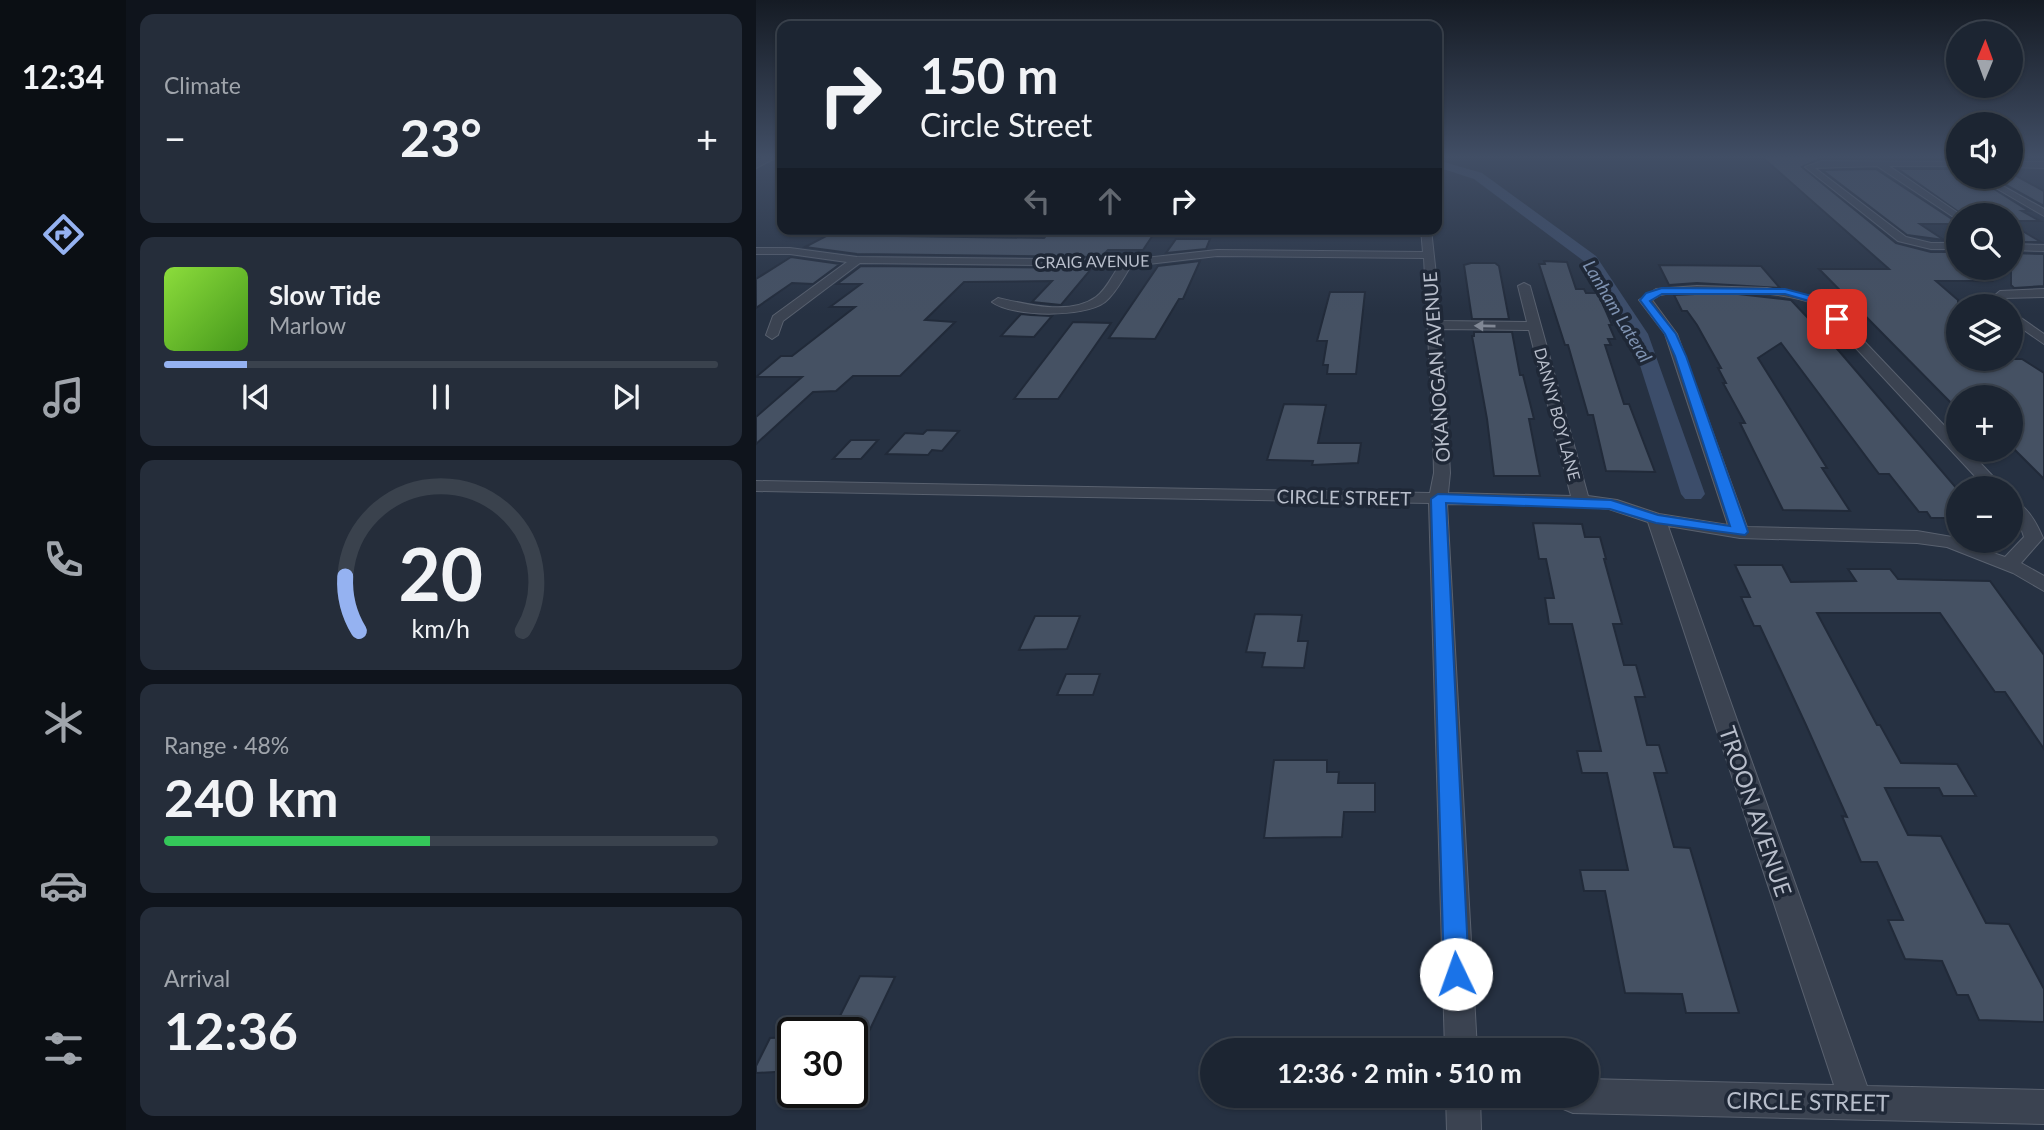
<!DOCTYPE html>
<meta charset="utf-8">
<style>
:root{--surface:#1c2532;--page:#252d3a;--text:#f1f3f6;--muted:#a0a5ac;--line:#3a424d;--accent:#95b2f1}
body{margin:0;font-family:Lato,sans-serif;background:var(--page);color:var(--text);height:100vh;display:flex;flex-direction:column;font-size:26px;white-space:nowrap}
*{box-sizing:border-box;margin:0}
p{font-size:23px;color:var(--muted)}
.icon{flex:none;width:38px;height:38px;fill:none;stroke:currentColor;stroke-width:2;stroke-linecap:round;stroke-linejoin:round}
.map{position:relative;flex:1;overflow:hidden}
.details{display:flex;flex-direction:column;gap:14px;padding:14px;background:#0f141c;width:630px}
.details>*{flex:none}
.hud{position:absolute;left:21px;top:21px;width:665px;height:214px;border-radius:14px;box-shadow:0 2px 5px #0004,0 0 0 2px var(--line);background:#1c2532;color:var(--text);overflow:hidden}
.needle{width:46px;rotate:1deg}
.tools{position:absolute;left:1190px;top:21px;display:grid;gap:14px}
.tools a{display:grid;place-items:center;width:77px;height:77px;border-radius:50%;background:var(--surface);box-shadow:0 2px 5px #0004,0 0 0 2px var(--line);font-size:35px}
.speed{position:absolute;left:21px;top:1017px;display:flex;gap:14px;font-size:35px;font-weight:700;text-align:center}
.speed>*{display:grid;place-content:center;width:91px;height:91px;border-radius:50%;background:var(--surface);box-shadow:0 2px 5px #0004,0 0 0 2px var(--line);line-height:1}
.speed .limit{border:4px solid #111;border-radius:10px;background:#fff;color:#111}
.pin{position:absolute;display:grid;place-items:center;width:60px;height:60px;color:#fff;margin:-30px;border-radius:14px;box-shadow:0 4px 10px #0006}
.me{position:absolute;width:77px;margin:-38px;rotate:357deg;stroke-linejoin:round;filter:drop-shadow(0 0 5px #0008)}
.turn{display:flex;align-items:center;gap:24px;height:147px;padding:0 28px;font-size:32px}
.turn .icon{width:91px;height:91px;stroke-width:2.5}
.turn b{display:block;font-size:49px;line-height:60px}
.lanes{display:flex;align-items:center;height:66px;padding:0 28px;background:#0003;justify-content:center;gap:35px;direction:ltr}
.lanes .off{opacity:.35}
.big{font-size:52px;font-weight:700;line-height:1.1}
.details .card{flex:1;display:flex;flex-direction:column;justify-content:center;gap:10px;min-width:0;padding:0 24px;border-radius:14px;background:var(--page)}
.details .dial{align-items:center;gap:0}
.dial svg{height:182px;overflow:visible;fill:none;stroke:var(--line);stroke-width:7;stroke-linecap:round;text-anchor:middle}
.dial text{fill:var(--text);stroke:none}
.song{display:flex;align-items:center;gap:21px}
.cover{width:84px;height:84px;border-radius:10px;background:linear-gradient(135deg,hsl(90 70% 55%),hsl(100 70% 35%))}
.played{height:7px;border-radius:4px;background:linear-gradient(90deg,var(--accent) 15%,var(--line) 15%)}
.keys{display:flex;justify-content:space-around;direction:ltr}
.heat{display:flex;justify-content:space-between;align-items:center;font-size:38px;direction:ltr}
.charge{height:10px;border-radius:5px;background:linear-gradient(90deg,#34c759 48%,var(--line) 0)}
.trip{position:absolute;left:444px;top:1038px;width:399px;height:70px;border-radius:35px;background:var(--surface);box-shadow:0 2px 5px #0004,0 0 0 2px var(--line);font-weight:700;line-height:70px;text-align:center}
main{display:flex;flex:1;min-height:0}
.tab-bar{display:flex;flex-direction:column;width:126px;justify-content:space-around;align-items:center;background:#0b0f14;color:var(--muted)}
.tab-bar .icon{width:49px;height:49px}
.tab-bar .active{color:var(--accent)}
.tab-bar b{font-size:32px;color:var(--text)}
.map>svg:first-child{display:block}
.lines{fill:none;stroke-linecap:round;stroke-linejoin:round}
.canal{fill:#3c4d6a;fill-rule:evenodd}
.building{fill:#455163;stroke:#212a39;stroke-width:2}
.minor-casing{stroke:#59616f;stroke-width:2}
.minor{fill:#3b4351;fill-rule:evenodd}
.oneway{fill:#808794}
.route{fill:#1a73e8;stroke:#114b97;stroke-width:2}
.labels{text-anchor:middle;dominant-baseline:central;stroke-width:7;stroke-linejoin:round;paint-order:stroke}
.far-street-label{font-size:16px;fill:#b8becb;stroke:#1f2837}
.far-water-label{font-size:18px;font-style:italic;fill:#7f93b2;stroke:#1f2837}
.street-label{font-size:19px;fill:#b8becb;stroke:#1f2837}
.near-street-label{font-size:23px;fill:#b8becb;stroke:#1f2837}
</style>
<main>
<nav class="tab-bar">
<b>12:34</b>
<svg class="icon active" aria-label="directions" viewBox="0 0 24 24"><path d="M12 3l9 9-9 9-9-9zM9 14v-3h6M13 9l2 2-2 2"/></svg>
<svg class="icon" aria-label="music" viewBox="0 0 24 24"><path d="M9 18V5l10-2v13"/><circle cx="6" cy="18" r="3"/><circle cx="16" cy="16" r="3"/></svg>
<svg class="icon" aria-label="phone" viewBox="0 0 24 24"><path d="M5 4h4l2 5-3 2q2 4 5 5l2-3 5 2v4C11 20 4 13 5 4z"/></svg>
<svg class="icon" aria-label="climate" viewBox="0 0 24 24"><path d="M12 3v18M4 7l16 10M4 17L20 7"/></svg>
<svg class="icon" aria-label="car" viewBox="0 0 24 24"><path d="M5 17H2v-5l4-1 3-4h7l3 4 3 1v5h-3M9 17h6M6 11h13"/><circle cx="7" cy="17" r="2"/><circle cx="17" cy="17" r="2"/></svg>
<svg class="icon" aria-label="filters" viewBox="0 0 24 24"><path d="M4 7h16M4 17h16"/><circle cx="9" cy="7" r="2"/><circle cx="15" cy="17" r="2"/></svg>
</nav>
<section class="details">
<div class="card"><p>Climate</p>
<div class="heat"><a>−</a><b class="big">23°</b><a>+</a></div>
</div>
<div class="card">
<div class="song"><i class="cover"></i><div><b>Slow Tide</b><p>Marlow</p></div></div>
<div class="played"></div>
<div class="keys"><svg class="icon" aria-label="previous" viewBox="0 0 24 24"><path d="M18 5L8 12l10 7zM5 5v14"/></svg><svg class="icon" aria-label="pause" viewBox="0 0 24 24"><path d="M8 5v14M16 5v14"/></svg><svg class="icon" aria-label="next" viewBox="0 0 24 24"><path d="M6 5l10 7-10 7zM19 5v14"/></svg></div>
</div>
<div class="card dial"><svg viewBox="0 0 100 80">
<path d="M14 69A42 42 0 1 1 86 69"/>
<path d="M14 69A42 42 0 0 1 8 45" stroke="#95b2f1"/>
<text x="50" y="56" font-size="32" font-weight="700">20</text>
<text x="50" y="72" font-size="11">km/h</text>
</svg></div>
<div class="card"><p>Range · 48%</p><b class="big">240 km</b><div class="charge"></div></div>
<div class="card"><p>Arrival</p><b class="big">12:36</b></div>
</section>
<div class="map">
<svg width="1288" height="1130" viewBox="0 0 1288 1130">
<rect width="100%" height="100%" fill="#263142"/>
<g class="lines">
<!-- canal -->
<path class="canal" d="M681 160 726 173 840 256 892 334 949 494 945 499H929L925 494 874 334 829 262 718 179 681 167Z"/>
</g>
<!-- building -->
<path class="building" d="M1005 156 1202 157V159L1066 158 1046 167 1140 243 1175 252H1202V268H1218L1235 281H1180L1202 300V359H1266L1288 373V479L1255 446V397L1202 395V410L1063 269H1133Z
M1120 169 1202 223V224H1164L1188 240 1151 235 1066 170Z
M1142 169H1202V177H1219L1273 211H1266L1284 221H1255V215H1207Z
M1255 173 1288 191V206L1236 177H1255Z
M1255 224 1285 242H1255Z
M296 229H401L387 250H352L345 257 101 254 49 247 72 235 288 238Z
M420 239H454L450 249 410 253Z
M1255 253 1288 254V286L1258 288 1255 285Z
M35 257 84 264 57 284 36 283 0 308V279Z
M444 261 427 299H423L399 339 353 338 402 266Z
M788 261 811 262 820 289H828L830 293H842L856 325H853L859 339H852L855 345H849L868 404H873L899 472 850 471 837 415H832L812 345H809L783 264H789Z
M715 263H739L743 266 753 319H716L708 265Z
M903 265 1005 266 1024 288 941 283 913 285Z
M105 266 336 268 305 305 276 302 296 281 208 282 169 320 199 322 144 376H97L80 391 57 392 0 444V417L46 377H0L25 356H36L99 307H74L105 284H81Z
M574 292H609L600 374H571L572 365H567L571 341H561Z
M939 294H982L1035 300 1083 351 1202 490V518H1175L1171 512H1163L1133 474H1123L1025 343 1002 358 1071 468H1066L1094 511 1027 510 984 423H989L967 383H970L962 368H965L941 325 931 311H926L918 295Z
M265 314 275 315 296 316 278 337 245 336Z
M317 322 355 323 302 399H258Z
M718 332H756L764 375H767L778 419H773L784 476H738L731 419 716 336H718Z
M528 404 570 405 562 443H605L602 463 556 465 557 461 511 460Z
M171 430 203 431 186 451 176 450 172 455 130 454 149 433 167 434Z
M95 440H122L105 459H77Z
M777 523 826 524 829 537H844L850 559H848L866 624H857L868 665H880L889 697H879L891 745H903L911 773H898L918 847 934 848 983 1013H930L926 994 869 993 849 891H828L824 870H872L851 773H826L821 751H845L816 624H793L789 598H798L790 559H783Z
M979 565H1026L1035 582 1100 581 1092 569H1134L1142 579 1234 581 1288 655V749L1249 692H1239L1184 613H1061L1121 725H1124L1145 763 1201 764 1220 796H1187L1183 788H1129L1152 835 1185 836 1230 923 1253 924 1288 989V1022L1223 1020 1212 995H1201L1186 961 1149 959 1132 920H1147L1121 862H1105L1086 816 1091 817 1050 725 1004 626H998L985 597H994Z
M499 614 546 615 542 641H552L548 668 506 667 509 653 490 652Z
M279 616H324L311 649 263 650Z
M310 674H344L337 695H301Z
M518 760H571V772H583L582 783H619V812H588L586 837 508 838Z
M104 976 139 977 96 1067V1032H76Z
M37 1037V1071L0 1073V1066L14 1038Z"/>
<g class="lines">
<!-- minor casing -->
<g class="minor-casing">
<path id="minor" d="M13 156H23L0 168V162Z
M1066 161 1202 162V166H1133L1205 215H1202V220L1121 166 1059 168 1150 237 1175 243H1202V249H1175L1142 241 1049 167Z
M1288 162V168L1255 167V162Z
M1221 177H1231L1288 209V216Z
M665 229H675L685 321 771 322 762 286 768 283 774 286 832 496 861 500 903 514 972 525 909 334 883 300 900 289 941 286 1011 288 1067 298 1202 440V450H1212L1248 488H1230L1059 304C1022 290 942 287 904 295L896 300 921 334 991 527 1161 531 1202 538V541L1249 557 1268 537 1264 525 1255 515V500C1271 504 1281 524 1287 538L1265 563 1288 576V591L1257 573 1191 547 1161 543 984 538 912 526 1111 1086 1288 1090V1124L817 1113 805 1108 800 1096H831V1079L1078 1085 892 522 853 509 825 506 691 504 721 1050H689L673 503 0 491V481L674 493 678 473 677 430 668 258 461 256 375 266C367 278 360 293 349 302 328 318 256 317 236 302L242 298C270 304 314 316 340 297 350 290 356 276 363 266L104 263 27 321 22 335 16 339 10 335 17 316 91 262 34 254H0V248H34L101 257 371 260 461 250 667 252ZM686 329 773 330 815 496 692 493 694 473Z
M1255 244 1288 245V251L1255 250Z
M1288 289V297L1247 298 1246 300 1250 306H1238L1233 300 1244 291Z
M1255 311 1288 334V344L1255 321Z
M690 1096H724L725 1130H691Z"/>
</g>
<!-- minor -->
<use href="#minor" class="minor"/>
</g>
<!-- one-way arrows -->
<defs><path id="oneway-solid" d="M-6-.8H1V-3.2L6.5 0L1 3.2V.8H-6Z" transform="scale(1.75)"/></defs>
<use class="oneway" href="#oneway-solid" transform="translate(729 326) rotate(-179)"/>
<!-- sky -->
<linearGradient id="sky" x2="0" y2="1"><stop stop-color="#151b24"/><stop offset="0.5" stop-color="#414e65"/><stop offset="1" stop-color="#414e65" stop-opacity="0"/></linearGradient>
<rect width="1288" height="314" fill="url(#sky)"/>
<!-- route -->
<path class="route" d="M906 288 1029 289 1067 299 1086 319 1077 322 1060 303 1029 294H906L894 301 920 334 930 356 992 532 989 535 900 523 854 509 690 503 713 974 709 982 700 985 691 982 688 974 675 499 682 494 855 500 902 515 974 526 919 356 909 334 884 300 890 293Z"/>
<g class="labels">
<!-- far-street labels -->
<g class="far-street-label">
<text transform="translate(336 261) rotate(-1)">CRAIG AVENUE</text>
<text transform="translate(802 414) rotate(75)">DANNY BOY LANE</text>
</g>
<!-- far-water labels -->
<g class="far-water-label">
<text transform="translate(862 311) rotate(59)">Lanham Lateral</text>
</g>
<!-- street labels -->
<g class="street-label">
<text transform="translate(680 367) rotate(-94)">OKANOGAN AVENUE</text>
<text transform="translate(588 497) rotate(1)">CIRCLE STREET</text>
</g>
<!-- near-street labels -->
<g class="near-street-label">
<text transform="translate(1000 811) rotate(71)">TROON AVENUE</text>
<text transform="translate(1052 1101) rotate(1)">CIRCLE STREET</text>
</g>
</g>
</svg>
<div class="tools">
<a><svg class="needle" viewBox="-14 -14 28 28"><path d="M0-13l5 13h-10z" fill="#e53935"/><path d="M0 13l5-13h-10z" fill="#a0a5ac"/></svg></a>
<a><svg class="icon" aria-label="sound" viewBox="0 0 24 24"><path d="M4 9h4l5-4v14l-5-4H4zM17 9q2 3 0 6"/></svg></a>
<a><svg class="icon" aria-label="search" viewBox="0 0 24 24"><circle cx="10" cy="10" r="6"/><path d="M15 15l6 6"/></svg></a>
<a><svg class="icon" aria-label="layers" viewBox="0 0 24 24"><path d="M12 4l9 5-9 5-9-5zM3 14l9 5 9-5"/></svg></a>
<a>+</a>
<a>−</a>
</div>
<div class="speed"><div class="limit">30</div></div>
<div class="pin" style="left:1081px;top:319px;background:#d93025"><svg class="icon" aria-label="arrive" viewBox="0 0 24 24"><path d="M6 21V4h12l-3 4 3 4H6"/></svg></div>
<svg class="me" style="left:700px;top:974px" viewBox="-20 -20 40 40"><circle r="19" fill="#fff"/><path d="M0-13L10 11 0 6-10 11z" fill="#1a73e8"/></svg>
<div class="trip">12:36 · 2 min · 510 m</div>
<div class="hud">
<div class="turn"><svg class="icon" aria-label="right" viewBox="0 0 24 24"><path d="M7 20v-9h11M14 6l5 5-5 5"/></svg><div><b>150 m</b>Circle Street</div></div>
<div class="lanes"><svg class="icon off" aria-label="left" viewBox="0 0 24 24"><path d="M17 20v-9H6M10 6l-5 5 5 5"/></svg><svg class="icon off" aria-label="ahead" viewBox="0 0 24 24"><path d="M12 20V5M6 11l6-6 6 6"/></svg><svg class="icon" aria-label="right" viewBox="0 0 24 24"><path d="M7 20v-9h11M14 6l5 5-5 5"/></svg></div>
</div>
</div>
</main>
